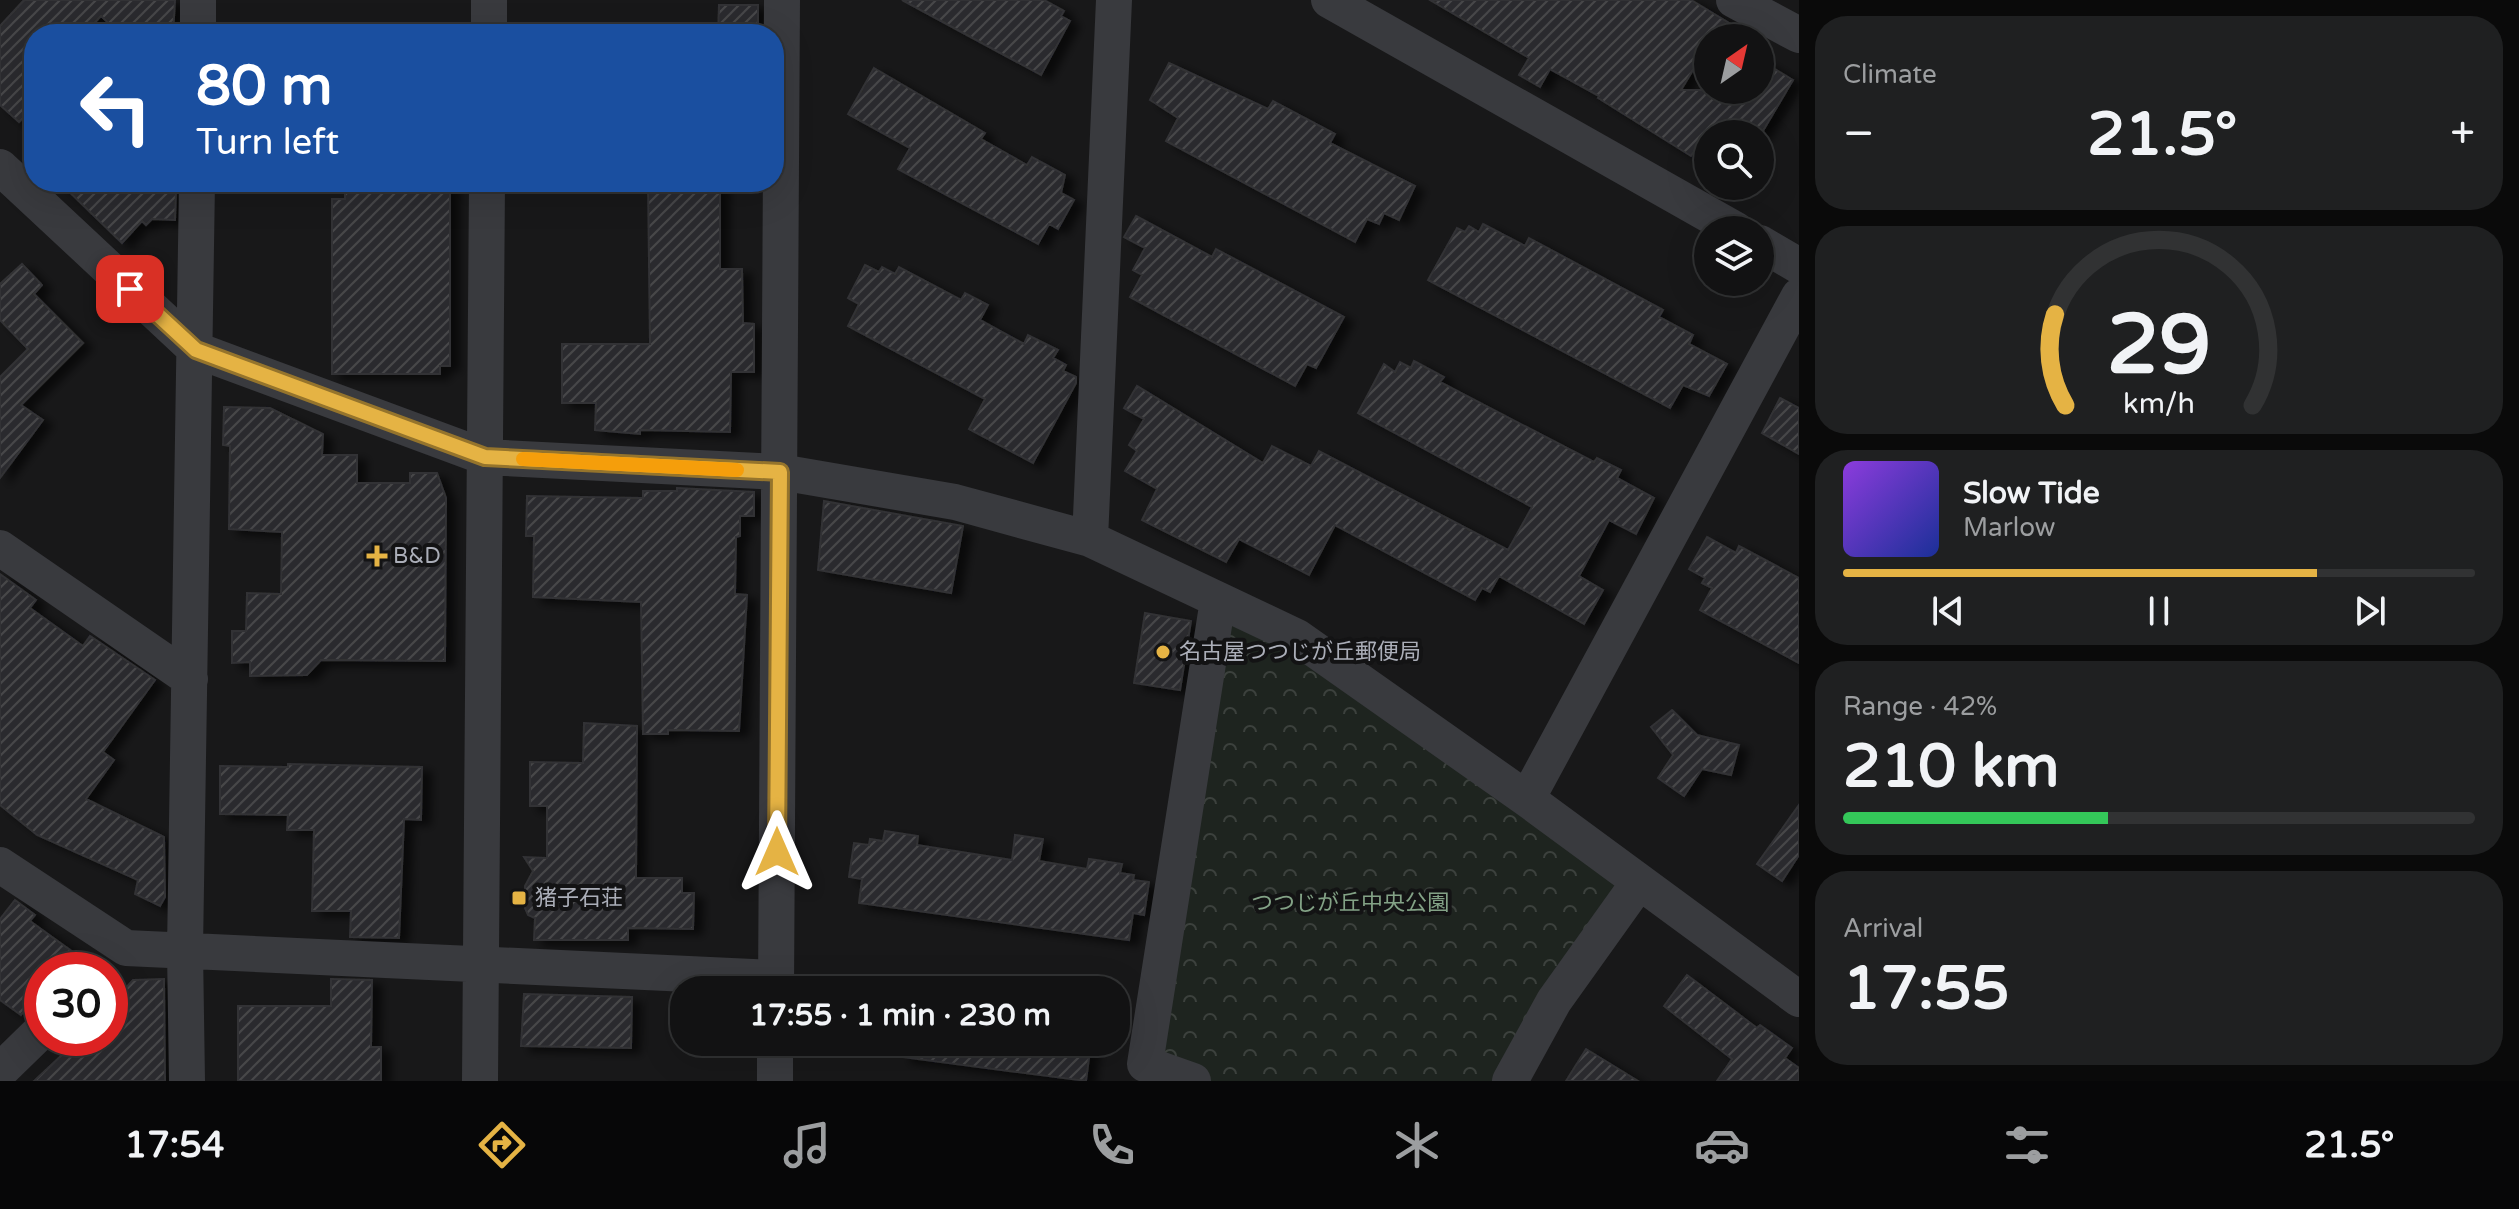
<!DOCTYPE html>
<meta charset="utf-8">
<style>
:root{--surface:#121213;--page:#1f2021;--text:#f1f3f6;--muted:#9c9ea0;--line:#313233;--accent:#e5b344}
body{margin:0;font-family:"Varela Round","Noto Sans JP",sans-serif;background:var(--page);color:var(--text);height:100vh;display:flex;flex-direction:column;font-size:30px;white-space:nowrap}
*{box-sizing:border-box;margin:0}
p{font-size:26px;color:var(--muted)}
.icon{flex:none;width:44px;height:44px;fill:none;stroke:currentColor;stroke-width:2;stroke-linecap:round;stroke-linejoin:round}
.map{position:relative;flex:1;overflow:hidden}
.details{display:flex;flex-direction:column;gap:16px;padding:16px;background:#0a0a0a;width:720px}
.details>*{flex:none}
.hud{position:absolute;left:24px;top:24px;width:760px;height:168px;border-radius:32px;box-shadow:0 8px 32px #0002,0 0 0 2px var(--line);background:#1a4fa0;color:#fff;overflow:hidden}
.needle{width:52px;rotate:34deg}
.fabs{position:absolute;left:1694px;top:24px;display:grid;gap:16px}
.fabs a{display:grid;place-items:center;width:80px;height:80px;border-radius:50%;background:var(--surface);box-shadow:0 8px 32px #0002,0 0 0 2px var(--line);font-size:40px}
.speed{position:absolute;left:24px;top:952px;display:flex;gap:16px;font-size:40px;font-weight:700;text-align:center}
.speed>*{display:grid;place-content:center;width:104px;height:104px;border-radius:50%;background:var(--surface);box-shadow:0 8px 32px #0002,0 0 0 2px var(--line);line-height:1}
.speed .limit{border:12px solid #d22;background:#fff;color:#111}
.pin{position:absolute;display:grid;place-items:center;width:68px;height:68px;color:#fff;margin:-34px;border-radius:16px;box-shadow:0 4px 12px #0006}
.me{position:absolute;width:88px;margin:-44px;rotate:0deg;stroke-linejoin:round;filter:drop-shadow(0 0 6px #0008)}
.turn{display:flex;align-items:center;gap:28px;height:168px;padding:0 40px;font-size:36px}
.turn .icon{width:104px;height:104px;stroke-width:2.5}
.turn b{display:block;font-size:56px;line-height:68px}
.big{font-size:60px;font-weight:700;line-height:1.1}
.details .tile{flex:1;display:flex;flex-direction:column;justify-content:center;gap:12px;min-width:0;padding:0 28px;border-radius:32px;background:var(--page)}
.details .dial{align-items:center;gap:0}
.dial svg{height:208px;overflow:visible;fill:none;stroke:var(--line);stroke-width:7;stroke-linecap:round;text-anchor:middle}
.dial text{fill:var(--text);stroke:none}
.song{display:flex;align-items:center;gap:24px}
.cover{width:96px;height:96px;border-radius:12px;background:linear-gradient(135deg,hsl(270 70% 55%),hsl(230 70% 35%))}
.played{height:8px;border-radius:4px;background:linear-gradient(90deg,var(--accent) 75%,var(--line) 75%)}
.keys{display:flex;justify-content:space-around;direction:ltr}
.heat{display:flex;justify-content:space-between;align-items:center;font-size:44px;direction:ltr}
.charge{height:12px;border-radius:6px;background:linear-gradient(90deg,#34c759 42%,var(--line) 0)}
.trip{position:absolute;left:670px;top:976px;width:460px;height:80px;border-radius:32px;background:var(--surface);box-shadow:0 8px 32px #0002,0 0 0 2px var(--line);font-weight:700;line-height:80px;text-align:center}
.tab-bar{display:flex;height:128px;justify-content:space-around;align-items:center;background:#070708;color:var(--muted)}
.tab-bar .icon{width:56px;height:56px}
.tab-bar .active{color:var(--accent)}
.tab-bar b{font-size:36px;color:var(--text)}
main{display:flex;flex:1;min-height:0}
.map>svg:first-child{display:block}
.forest{fill:url(#forest-crowns)}
.building{fill:url(#building-hatch);stroke:#323235;stroke-width:2;filter:url(#shadow)}
.lines{fill:none;stroke-linecap:round;stroke-linejoin:round}
.minor{stroke:#393a3e;stroke-width:36}
.route-casing{stroke:#95742c;stroke-width:20}
.route{stroke:#e5b344;stroke-width:14}
.slow{stroke:#f59e0b;stroke-width:14}
.poi-dot{fill:#e5b344;stroke:#131314;stroke-width:3}
.labels{text-anchor:middle;dominant-baseline:central;stroke-width:8;stroke-linejoin:round;paint-order:stroke}
.poi-label{font-size:22px;fill:#abaeb8;stroke:#131314;text-anchor:start}
.park-label{font-size:22px;fill:#83a286;stroke:#131314}
</style>
<main>
<div class="map">
<svg width="1799" height="1081" viewBox="0 0 1799 1081">
<defs>
<pattern id="forest-crowns" width="20" height="18" patternUnits="userSpaceOnUse" patternTransform="scale(2)"><rect width="20" height="18" fill="#1e241f"/><path d="M2 6a3 3 0 1 1 6 0M12 15a3 3 0 1 1 6 0" fill="none" stroke="#3c413d"/></pattern>
<pattern id="building-hatch" width="6" height="6" patternUnits="userSpaceOnUse" patternTransform="scale(2)"><rect width="6" height="6" fill="#2b2b2d"/><path d="M-1 1l2-2M0 6l6-6M5 7l2-2" fill="none" stroke="#474749"/></pattern>
<filter id="shadow"><feDropShadow dx="9" dy="5" stdDeviation="4" flood-color="#0009"/></filter>
</defs>
<rect width="100%" height="100%" fill="#181819"/>
<!-- forest -->
<path class="forest" d="M1218 600 1639 882 1520 1081H1193L1145 1064Z"/>
<!-- building -->
<path class="building" d="M24 0H175L173 34H120L101 16 84 34H34V106L19 122 0 105V26Z
M902 0H1044L1064 11 1061 16 1070 21 1041 75Z
M1430 0H1691L1754 38H1708V45L1681 90H1760V60L1793 80 1760 136 1708 134V147L1700 142 1691 156 1598 98 1599 96 1550 69 1540 87 1519 75 1529 58Z
M719 5H758V34H718Z
M1169 63 1268 109 1273 101 1335 134 1330 143 1415 186 1399 220 1384 213 1379 224 1367 219 1355 242 1166 141 1178 118 1150 100Z
M874 68 985 133 981 139 1027 165 1032 157 1065 175 1061 193 1074 200 1058 229 1049 224 1038 244 898 169 910 148 848 114Z
M59 182H114L123 193 130 186 136 193 139 190 176 192 175 220 152 219 146 225 142 221 122 243Z
M345 182H450V366H440V374H332V199H345Z
M648 182H720V269H742L743 323 754 324V372H731L730 432 640 430V434L595 430 596 403H562V344H650Z
M1136 216 1212 257 1216 249 1344 317 1316 368 1307 364 1295 386 1130 297 1142 275 1133 270 1145 248 1124 237Z
M1483 224 1525 246 1529 238 1663 310 1659 317 1693 335 1689 344 1727 364 1709 396 1683 385 1670 408 1428 280 1457 228 1465 232 1469 226 1479 232Z
M22 264 42 285 34 294 83 343 21 405 43 420 0 478V377L28 349 0 320V284Z
M865 265 879 272 882 267 895 274 899 267 961 300 965 293 988 305 980 320 1024 344 1028 335 1058 350 1053 358 1066 365 1063 371 1076 377V383L1033 463 969 429 985 399 848 326 859 304 848 298Z
M1414 361 1444 377 1440 382 1594 462 1597 458 1621 470 1617 478 1654 498 1636 534 1609 520 1579 576 1603 590 1584 624 1499 576 1490 592 1482 588 1475 600 1335 525 1309 575 1239 539 1226 562 1142 520 1157 489 1125 471 1137 451 1129 445 1144 419 1124 408 1137 386 1263 463 1272 446 1311 466 1319 451 1508 550 1532 507 1358 413 1384 364 1395 372 1400 362 1411 368Z
M1780 398 1799 408V454L1762 433Z
M224 407 270 408 323 434 322 455H357V483H410V473H437L446 498 445 661 321 660 307 675 250 676V662L232 663V631H246L247 593 281 594 282 532 229 529 230 446 223 445Z
M677 488 754 492V516H740V536L736 537 735 594 747 595 739 731 668 730V734H643L641 602 533 597 534 536H526L527 496 643 498V491H677Z
M824 501 963 526 951 593 818 570Z
M1707 537 1736 553 1739 546 1799 578V663L1700 610 1712 588 1702 583 1705 578 1689 569Z
M0 574 36 600 30 608 83 646 90 636 155 680 103 752 114 760 86 799 164 837 165 897 160 906 135 894 138 880 37 835 0 805Z
M1145 613 1191 621 1180 690 1134 683Z
M1672 710 1697 735 1739 745 1731 775 1702 769 1684 796 1658 778 1673 755 1651 727Z
M584 723 637 726 636 878H682V893H694L693 929 628 928V940H534L535 918 528 915 525 908V886L533 871 524 857 547 858V806H530V762L583 763Z
M288 764 422 767 421 820 404 819 399 938 350 937 351 911H312L314 830H287L288 815 220 814V766L288 767Z
M1799 805V855L1782 881 1757 864Z
M885 831 918 836 917 845 1012 860 1015 835 1043 839 1039 861 1087 869 1089 859 1122 864 1120 873 1134 875 1133 880 1149 882 1144 915 1133 913 1129 940 859 903 862 879 849 877 854 843 869 845 870 839 883 841Z
M15 900 35 915 30 921 98 970H42V987L21 1015 0 1000V919Z
M1687 975 1757 1028 1760 1025 1792 1048 1785 1058 1799 1068V1081H1717L1732 1059 1664 1006Z
M164 979 165 1081H34L80 1038H110V1005L133 980Z
M331 979 372 980 371 1047H381V1081H238V1006H331Z
M524 994 632 997 631 1048 521 1046Z
M904 1042H1091L1086 1081 902 1057Z
M1586 1049 1638 1081H1566Z"/>
<g class="lines">
<!-- minor -->
<path class="minor" d="M1329 0 1736 230
M1734 0 1799 35
M198 34V0
M489 34V0
M0 167 196 350 485 457 780 472 955 502 1090 539 1297 637 1527 799 1799 999
M1760 243 1799 266
M1090 539 1114 0
M0 548 190 679
M1527 799 1799 296
M0 865 126 948 776 978
M776 990 782 0
M0 1071 42 1030
M187 1081 185 950 197 182
M480 1081 487 182
M775 1081V1042
M1193 1081 1145 1064 1218 600
M1510 1081 1554 1001 1639 882"/>
</g>
<g class="lines">
<!-- route casing -->
<g class="route-casing">
<path id="route" d="M130 289 196 350 485 457 780 472 777 852"/>
</g>
<!-- route -->
<use href="#route" class="route"/>
<!-- slow -->
<path class="slow" d="M523 459 737 470"/>
</g>
<!-- markers -->
<g class="poi-dot">
<path d="M373 544h8v8h8v8h-8v8h-8v-8h-8v-8h8z"/>
<circle cx="1163" cy="652" r="8"/>
<rect x="511" y="890" width="16" height="16" rx="4"/>
</g>
<g class="labels">
<!-- poi labels -->
<g class="poi-label">
<text x="393" y="556">B&amp;D</text>
<text x="1179" y="652">名古屋つつじが丘郵便局</text>
<text x="535" y="898">猪子石荘</text>
</g>
<!-- park labels -->
<g class="park-label">
<text x="1350" y="903">つつじが丘中央公園</text>
</g>
</g>
</svg>
<div class="fabs">
<a><svg class="needle" viewBox="-14 -14 28 28"><path d="M0-13l5 13h-10z" fill="#e53935"/><path d="M0 13l5-13h-10z" fill="#9c9ea0"/></svg></a>
<a><svg class="icon" aria-label="search" viewBox="0 0 24 24"><circle cx="10" cy="10" r="6"/><path d="M15 15l6 6"/></svg></a>
<a><svg class="icon" aria-label="layers" viewBox="0 0 24 24"><path d="M12 4l9 5-9 5-9-5zM3 14l9 5 9-5"/></svg></a>
</div>
<div class="speed"><div class="limit">30</div></div>
<div class="pin" style="left:130px;top:289px;background:#d93025"><svg class="icon" aria-label="arrive" viewBox="0 0 24 24"><path d="M6 21V4h12l-3 4 3 4H6"/></svg></div>
<svg class="me" style="left:777px;top:852px" viewBox="-20 -20 40 40"><path d="M0-17L14 15 0 8-14 15z" fill="#e5b344" stroke="#fff" stroke-width="4"/></svg>
<div class="trip">17:55 · 1 min · 230 m</div>
<div class="hud">
<div class="turn"><svg class="icon" aria-label="left" viewBox="0 0 24 24"><path d="M17 20v-9H6M10 6l-5 5 5 5"/></svg><div><b>80 m</b>Turn left</div></div>
</div>
</div>
<section class="details">
<div class="tile"><p>Climate</p>
<div class="heat"><a>−</a><b class="big">21.5°</b><a>+</a></div>
</div>
<div class="tile dial"><svg viewBox="0 0 100 80">
<path d="M14 69A42 42 0 1 1 86 69"/>
<path d="M14 69A42 42 0 0 1 10 34" stroke="#e5b344"/>
<text x="50" y="56" font-size="32" font-weight="700">29</text>
<text x="50" y="72" font-size="11">km/h</text>
</svg></div>
<div class="tile">
<div class="song"><i class="cover"></i><div><b>Slow Tide</b><p>Marlow</p></div></div>
<div class="played"></div>
<div class="keys"><svg class="icon" aria-label="previous" viewBox="0 0 24 24"><path d="M18 5L8 12l10 7zM5 5v14"/></svg><svg class="icon" aria-label="pause" viewBox="0 0 24 24"><path d="M8 5v14M16 5v14"/></svg><svg class="icon" aria-label="next" viewBox="0 0 24 24"><path d="M6 5l10 7-10 7zM19 5v14"/></svg></div>
</div>
<div class="tile"><p>Range · 42%</p><b class="big">210 km</b><div class="charge"></div></div>
<div class="tile"><p>Arrival</p><b class="big">17:55</b></div>
</section>
</main>
<nav class="tab-bar">
<b>17:54</b>
<svg class="icon active" aria-label="directions" viewBox="0 0 24 24"><path d="M12 3l9 9-9 9-9-9zM9 14v-3h6M13 9l2 2-2 2"/></svg>
<svg class="icon" aria-label="music" viewBox="0 0 24 24"><path d="M9 18V5l10-2v13"/><circle cx="6" cy="18" r="3"/><circle cx="16" cy="16" r="3"/></svg>
<svg class="icon" aria-label="phone" viewBox="0 0 24 24"><path d="M5 4h4l2 5-3 2q2 4 5 5l2-3 5 2v4C11 20 4 13 5 4z"/></svg>
<svg class="icon" aria-label="climate" viewBox="0 0 24 24"><path d="M12 3v18M4 7l16 10M4 17L20 7"/></svg>
<svg class="icon" aria-label="car" viewBox="0 0 24 24"><path d="M5 17H2v-5l4-1 3-4h7l3 4 3 1v5h-3M9 17h6M6 11h13"/><circle cx="7" cy="17" r="2"/><circle cx="17" cy="17" r="2"/></svg>
<svg class="icon" aria-label="filters" viewBox="0 0 24 24"><path d="M4 7h16M4 17h16"/><circle cx="9" cy="7" r="2"/><circle cx="15" cy="17" r="2"/></svg>
<b>21.5°</b>
</nav>
